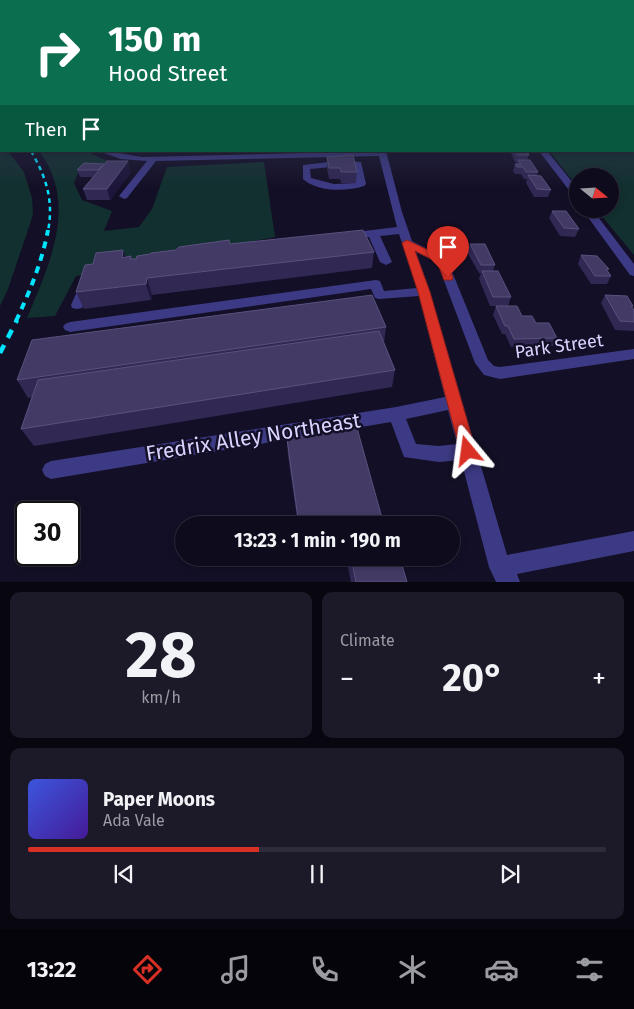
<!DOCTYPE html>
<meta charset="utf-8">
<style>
:root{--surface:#0e0b1c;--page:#1c1929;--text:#f1f3f6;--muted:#9b9ba3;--line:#2e2b3b;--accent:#d93025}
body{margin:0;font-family:"Fira Sans",sans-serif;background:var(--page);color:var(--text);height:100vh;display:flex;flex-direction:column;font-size:19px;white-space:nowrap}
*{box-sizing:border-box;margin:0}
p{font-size:16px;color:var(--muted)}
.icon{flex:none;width:28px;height:28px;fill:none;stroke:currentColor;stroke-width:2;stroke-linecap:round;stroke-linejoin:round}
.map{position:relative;height:582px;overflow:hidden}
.details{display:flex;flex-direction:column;gap:10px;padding:10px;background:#08060f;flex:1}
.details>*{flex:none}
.top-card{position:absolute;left:0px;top:0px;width:635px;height:152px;box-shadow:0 2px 8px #0003,0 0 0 1px var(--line);background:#0b6e4f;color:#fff;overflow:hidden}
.needle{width:32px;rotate:108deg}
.buttons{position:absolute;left:569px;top:168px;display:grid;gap:10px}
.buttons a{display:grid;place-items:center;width:50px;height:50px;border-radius:50%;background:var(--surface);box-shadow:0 2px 8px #0003,0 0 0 1px var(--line);font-size:25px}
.speed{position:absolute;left:15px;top:501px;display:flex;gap:10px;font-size:25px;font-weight:700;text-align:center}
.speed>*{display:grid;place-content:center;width:65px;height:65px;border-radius:50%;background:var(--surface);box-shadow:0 2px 8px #0003,0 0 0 1px var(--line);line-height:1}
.speed .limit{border:2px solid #111;border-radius:8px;background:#fff;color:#111}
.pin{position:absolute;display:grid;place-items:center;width:42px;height:42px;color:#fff;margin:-51px -21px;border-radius:50% 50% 50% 0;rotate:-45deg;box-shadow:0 0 5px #0007}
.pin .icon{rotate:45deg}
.me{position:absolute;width:55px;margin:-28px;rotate:344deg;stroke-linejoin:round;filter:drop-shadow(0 0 4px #0008)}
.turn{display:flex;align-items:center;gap:18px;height:105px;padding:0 25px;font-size:22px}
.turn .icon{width:65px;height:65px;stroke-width:2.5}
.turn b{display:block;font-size:35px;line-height:42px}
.then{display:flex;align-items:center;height:48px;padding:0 25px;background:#0003;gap:10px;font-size:19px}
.big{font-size:38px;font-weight:700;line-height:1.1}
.details .card{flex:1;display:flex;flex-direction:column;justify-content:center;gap:8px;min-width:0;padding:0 18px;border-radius:10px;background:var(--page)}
.details .dial{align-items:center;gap:0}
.dial b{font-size:65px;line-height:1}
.song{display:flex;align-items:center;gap:15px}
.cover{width:60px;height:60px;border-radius:8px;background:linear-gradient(135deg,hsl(230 70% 55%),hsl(260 70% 35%))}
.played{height:5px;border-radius:2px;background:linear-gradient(90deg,var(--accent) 40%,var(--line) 40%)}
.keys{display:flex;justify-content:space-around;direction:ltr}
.heat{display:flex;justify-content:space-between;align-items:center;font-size:28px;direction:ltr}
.details .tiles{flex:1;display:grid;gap:10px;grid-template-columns:1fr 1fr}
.card:last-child{grid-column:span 2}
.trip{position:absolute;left:175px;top:516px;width:285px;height:50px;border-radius:25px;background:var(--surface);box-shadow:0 2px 8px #0003,0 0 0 1px var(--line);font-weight:700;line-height:50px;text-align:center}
.dock{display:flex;height:80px;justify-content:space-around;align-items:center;background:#06040b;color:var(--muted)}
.dock .icon{width:35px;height:35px}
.dock .current{color:var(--accent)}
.dock b{font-size:22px;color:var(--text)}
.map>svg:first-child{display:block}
.green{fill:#12302f}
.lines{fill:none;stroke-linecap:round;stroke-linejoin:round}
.minor{fill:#3d3a85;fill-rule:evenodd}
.rail-far2{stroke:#00e5ff;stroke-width:2.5;stroke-dasharray:4.5 4;stroke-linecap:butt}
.rail-far1{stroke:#00e5ff;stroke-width:4;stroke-dasharray:7 6;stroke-linecap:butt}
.rail{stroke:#00e5ff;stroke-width:4.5;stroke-dasharray:9 8;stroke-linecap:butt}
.wall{fill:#312854}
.shaded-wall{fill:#1d163a}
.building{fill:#433a66;stroke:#5a527e}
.route{fill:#d93025;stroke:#8d1f18}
.labels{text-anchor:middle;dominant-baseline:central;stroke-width:5;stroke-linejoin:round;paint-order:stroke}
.street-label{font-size:18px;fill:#d9d4ff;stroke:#130f26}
.near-street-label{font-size:21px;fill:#d9d4ff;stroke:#130f26}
</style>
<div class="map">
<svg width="634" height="582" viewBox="0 0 634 582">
<rect width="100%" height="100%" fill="#130f26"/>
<!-- green -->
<path class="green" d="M634 123V255L596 209H610V176H578L577 186 549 151H634Z
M0 141 1 151H8L24 172 32 198 33 215 8 289 0 306Z
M39 151H91L92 154 110 162 79 171 74 183 82 200 112 211 104 231 139 227 152 209 167 167 264 162 275 237 76 276 55 316 27 318C49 265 79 204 39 151Z"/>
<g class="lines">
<!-- minor -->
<path class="minor" d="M98 151C113 151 128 155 143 157L386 151 402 212 412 241 433 252 430 242 431 240H439L440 242 488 360 494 366 500 367 634 349V359L500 379 484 375 475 363 437 262 416 252 430 292 507 555 634 531V551L517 574 520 582H496L489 567 461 460 439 462 404 457 391 422 51 479 45 476 42 470 45 464 51 461 396 407 445 397 419 296 379 299 375 298 371 289 70 332 65 330 63 327 65 324 70 322 376 280 380 281 384 291 417 288 399 234 380 236 392 262 386 265 380 262 369 237 348 239 343 236 348 233 397 227 379 156 156 161 127 198 124 199 119 196 147 161 121 159ZM448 410 457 444 439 446 416 444 406 419Z
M539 151H547L578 189V199L575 198Z
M340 157H346L347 161 361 162 366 184 364 186C346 192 317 192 303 179V165L339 161ZM342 166H354L356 183 334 184 311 178 310 169Z
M582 209H592L634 264V276L630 275Z
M86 281 92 285 82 308 77 309 72 308 71 305 80 285Z"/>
<!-- rail-far2 -->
<path class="rail-far2" d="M0 114 1 116
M31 151C46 177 54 200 48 231"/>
<!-- rail-far1 -->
<path class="rail-far1" d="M16 321C30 291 42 262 48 230"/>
<!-- rail -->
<path class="rail" d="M0 353 17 320"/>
</g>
<!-- wall -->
<path class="wall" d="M511 151H527L529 155 527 160 538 172 537 176 551 190 548 197H534L526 183 527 179H524L521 174H515L513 171 515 164H517V162H515L511 153Z
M327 157 357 172 356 183H341L340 179H329L327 168Z
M104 165 131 172 110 200H87L83 189 93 177H80L77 170Z
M552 211 579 229 575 237 560 236 549 218Z
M230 244 374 252 372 268 152 295 151 300 84 309 76 292 93 264 126 257 131 256 132 259Z
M470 244 495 265 493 271 511 297 508 306H490L479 279 481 273H479L467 252Z
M581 255 609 269 607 271 611 276 607 284H591L578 264Z
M605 295 633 306 632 308 634 310V331L615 330 601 303Z
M496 306 522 316 536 323 557 338 553 346 511 347 505 334H502L493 315Z
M386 327 384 343 395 370 392 387 34 446 21 429 32 397 28 398 17 380Z
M287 439 384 525H298L288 456Z
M303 558H326L303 562Z
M346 558H400L407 582H351Z"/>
<!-- shaded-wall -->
<path class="shaded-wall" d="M128 161 131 172 110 200 107 189Z
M123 250 129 267 122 258Z
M147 278 152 295 151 300 146 284Z"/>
<!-- building -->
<path class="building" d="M515 151H527L529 155H517Z
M353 155 357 172H341L340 168H329L327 157Z
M518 160H530L538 172H526L523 167H517L515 164H521Z
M107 161H128L107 189H83Z
M84 163 104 164 98 170H77Z
M528 175 541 176 551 190 537 189Z
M552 211H566L579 229 564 228Z
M363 230 374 252 147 278 146 284 76 292 85 265 93 264 96 253 123 250 122 258 131 256 130 259H136L137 256 150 254 151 253 176 250 179 247 229 240 230 244Z
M470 244H485L495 265H481Z
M581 255 597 256 609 269H606L611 276H595Z
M482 271H498L511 297H493Z
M372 295 386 327 17 380 32 340Z
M605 295 627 296 633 306H631L634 310V322L620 321Z
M496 306H517L522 316H532L536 323H549L557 338 514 339 508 326H505Z
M379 331 395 370 21 429 38 380Z
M357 428 384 525H299L287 439Z
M351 558H400L407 582H356Z"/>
<!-- sky -->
<linearGradient id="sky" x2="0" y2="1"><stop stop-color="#0a0815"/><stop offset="0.56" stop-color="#333752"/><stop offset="1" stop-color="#333752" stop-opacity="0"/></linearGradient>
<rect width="634" height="187" fill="url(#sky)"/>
<!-- route -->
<path class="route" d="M407 240 445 258 453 277 452 280H444L437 262 415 251 430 292 476 451 474 456 468 458 462 456 460 451 418 292 402 243Z"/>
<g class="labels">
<!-- street labels -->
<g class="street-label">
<text transform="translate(559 346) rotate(-8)">Park Street</text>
</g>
<!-- near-street labels -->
<g class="near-street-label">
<text transform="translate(253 437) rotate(-9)">Fredrix Alley Northeast</text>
</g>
</g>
</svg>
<div class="buttons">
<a><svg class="needle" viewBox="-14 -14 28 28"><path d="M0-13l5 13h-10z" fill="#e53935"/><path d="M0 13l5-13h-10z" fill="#9b9ba3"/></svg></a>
</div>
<div class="speed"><div class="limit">30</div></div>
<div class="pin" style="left:448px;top:277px;background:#d93025"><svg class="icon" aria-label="arrive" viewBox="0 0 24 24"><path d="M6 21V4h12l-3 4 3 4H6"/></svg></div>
<svg class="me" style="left:468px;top:451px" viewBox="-20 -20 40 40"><path d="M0-17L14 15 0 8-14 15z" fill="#d93025" stroke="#fff" stroke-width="4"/></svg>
<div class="trip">13:23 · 1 min · 190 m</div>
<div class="top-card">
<div class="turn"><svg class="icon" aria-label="right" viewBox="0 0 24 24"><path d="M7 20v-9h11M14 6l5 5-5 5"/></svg><div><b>150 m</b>Hood Street</div></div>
<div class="then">Then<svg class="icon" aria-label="arrive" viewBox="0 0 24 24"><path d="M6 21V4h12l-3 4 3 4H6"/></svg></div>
</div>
</div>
<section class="details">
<div class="tiles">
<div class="card dial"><b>28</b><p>km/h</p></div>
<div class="card"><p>Climate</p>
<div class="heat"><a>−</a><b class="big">20°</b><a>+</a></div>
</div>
<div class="card">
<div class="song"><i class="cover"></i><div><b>Paper Moons</b><p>Ada Vale</p></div></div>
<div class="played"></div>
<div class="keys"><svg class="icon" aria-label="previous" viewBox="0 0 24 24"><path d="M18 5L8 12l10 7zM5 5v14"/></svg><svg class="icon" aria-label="pause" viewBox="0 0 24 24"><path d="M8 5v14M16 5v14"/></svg><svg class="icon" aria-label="next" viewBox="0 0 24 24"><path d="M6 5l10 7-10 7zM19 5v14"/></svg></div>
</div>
</div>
</section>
<nav class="dock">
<b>13:22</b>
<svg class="icon current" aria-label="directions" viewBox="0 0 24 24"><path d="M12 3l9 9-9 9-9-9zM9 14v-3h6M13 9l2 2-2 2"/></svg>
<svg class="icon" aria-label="music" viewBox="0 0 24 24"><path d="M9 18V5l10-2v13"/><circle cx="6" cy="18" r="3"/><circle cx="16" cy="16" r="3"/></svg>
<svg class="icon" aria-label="phone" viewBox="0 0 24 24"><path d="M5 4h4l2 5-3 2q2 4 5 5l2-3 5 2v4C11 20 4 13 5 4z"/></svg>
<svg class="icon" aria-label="climate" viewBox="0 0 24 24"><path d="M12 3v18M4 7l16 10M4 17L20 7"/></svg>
<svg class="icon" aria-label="car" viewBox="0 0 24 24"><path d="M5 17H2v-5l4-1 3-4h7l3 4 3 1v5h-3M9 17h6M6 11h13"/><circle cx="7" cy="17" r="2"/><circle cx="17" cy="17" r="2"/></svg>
<svg class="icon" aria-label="filters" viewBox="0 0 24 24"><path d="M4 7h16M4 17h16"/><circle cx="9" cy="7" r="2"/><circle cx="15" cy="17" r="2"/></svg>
</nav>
